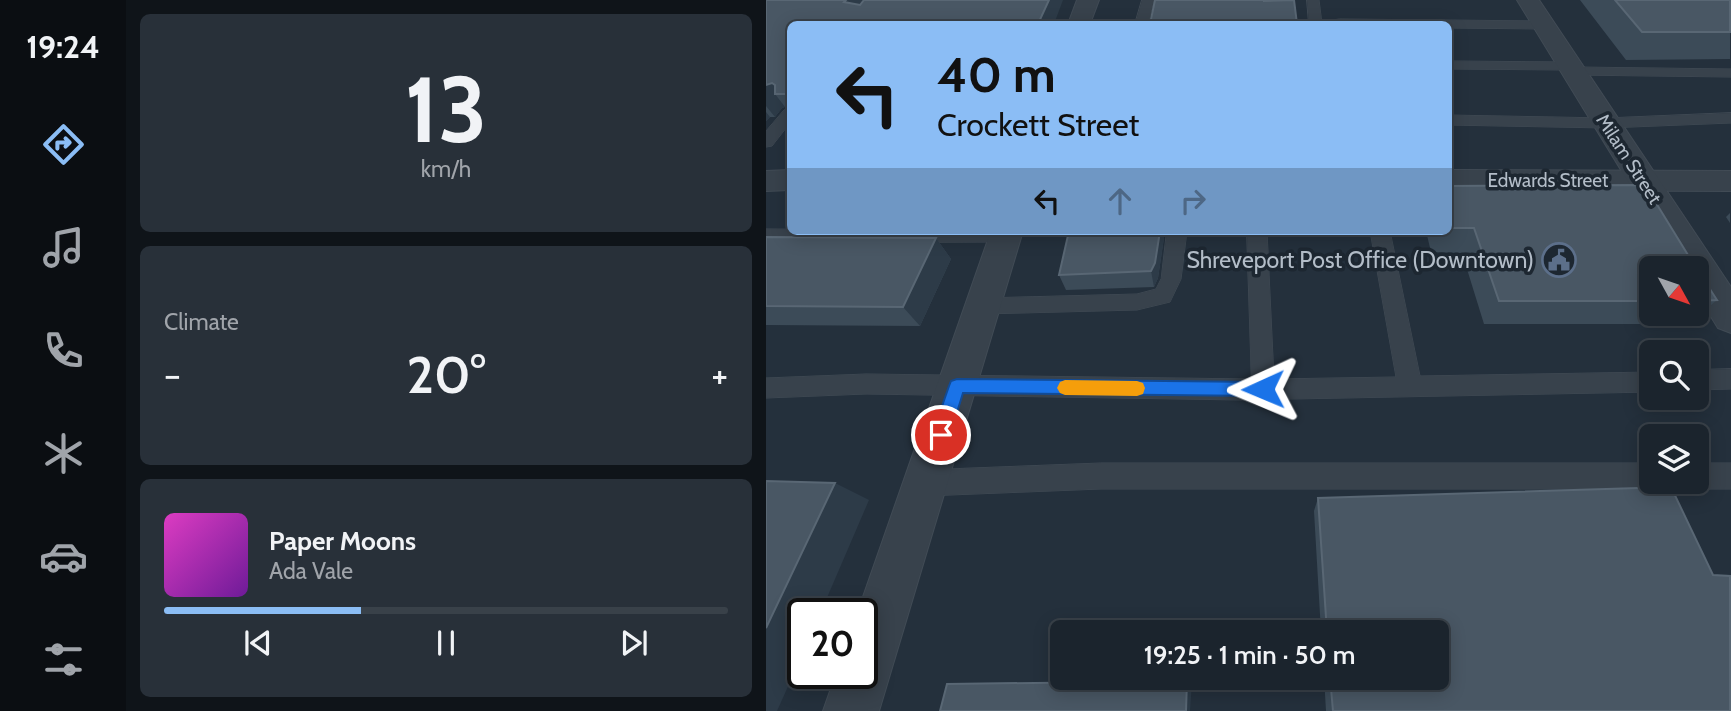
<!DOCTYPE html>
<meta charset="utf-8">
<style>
:root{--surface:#1b242d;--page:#283039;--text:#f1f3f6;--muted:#a0a4aa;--line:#394149;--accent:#8bbdf5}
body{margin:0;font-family:Cabin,sans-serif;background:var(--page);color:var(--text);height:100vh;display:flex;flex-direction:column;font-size:26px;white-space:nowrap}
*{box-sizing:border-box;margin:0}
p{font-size:23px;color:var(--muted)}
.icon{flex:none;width:38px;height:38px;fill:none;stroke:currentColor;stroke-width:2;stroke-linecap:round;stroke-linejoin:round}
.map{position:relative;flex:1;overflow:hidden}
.details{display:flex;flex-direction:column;gap:14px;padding:14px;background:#0f1419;width:640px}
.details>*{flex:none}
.banner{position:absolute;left:21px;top:21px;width:665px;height:214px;border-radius:10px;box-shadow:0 4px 18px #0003,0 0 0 2px var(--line);background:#8bbdf5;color:#111;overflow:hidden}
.needle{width:46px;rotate:130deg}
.controls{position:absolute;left:873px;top:256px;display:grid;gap:14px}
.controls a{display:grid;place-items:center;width:70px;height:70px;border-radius:10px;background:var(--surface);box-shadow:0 4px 18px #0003,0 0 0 2px var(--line);font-size:35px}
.speed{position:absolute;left:21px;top:598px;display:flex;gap:14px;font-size:35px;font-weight:700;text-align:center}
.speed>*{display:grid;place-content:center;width:91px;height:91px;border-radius:50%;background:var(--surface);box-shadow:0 4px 18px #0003,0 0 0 2px var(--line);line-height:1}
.speed .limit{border:4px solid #111;border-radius:10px;background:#fff;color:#111}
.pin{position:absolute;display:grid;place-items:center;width:60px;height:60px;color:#fff;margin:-30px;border:4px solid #fff;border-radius:50%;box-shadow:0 2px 7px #0007}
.me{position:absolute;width:77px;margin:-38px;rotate:269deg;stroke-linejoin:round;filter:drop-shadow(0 0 5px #0008)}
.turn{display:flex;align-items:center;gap:24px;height:147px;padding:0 35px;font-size:32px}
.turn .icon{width:91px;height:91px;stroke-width:2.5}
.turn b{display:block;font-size:49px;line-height:60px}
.lanes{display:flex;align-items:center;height:66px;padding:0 35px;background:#0003;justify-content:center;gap:35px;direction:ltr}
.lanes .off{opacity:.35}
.big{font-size:52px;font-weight:600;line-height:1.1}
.details .tile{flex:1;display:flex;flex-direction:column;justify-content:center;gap:10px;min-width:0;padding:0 24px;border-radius:10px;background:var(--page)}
.details .dial{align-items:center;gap:0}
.dial b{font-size:91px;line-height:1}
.song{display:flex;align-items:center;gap:21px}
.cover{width:84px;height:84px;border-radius:10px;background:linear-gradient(135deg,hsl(310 70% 55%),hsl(280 70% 35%))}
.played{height:7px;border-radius:4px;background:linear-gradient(90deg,var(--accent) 35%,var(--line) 35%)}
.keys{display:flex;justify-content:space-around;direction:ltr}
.heat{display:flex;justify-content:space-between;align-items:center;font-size:38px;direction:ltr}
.trip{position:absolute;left:284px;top:620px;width:399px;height:70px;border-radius:10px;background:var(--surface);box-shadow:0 4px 18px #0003,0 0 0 2px var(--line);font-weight:600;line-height:70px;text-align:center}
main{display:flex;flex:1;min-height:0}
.tabs{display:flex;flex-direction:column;width:126px;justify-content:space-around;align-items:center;background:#0b0e12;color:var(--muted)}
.tabs .icon{width:49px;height:49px}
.tabs .selected{color:var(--accent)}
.tabs b{font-size:32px;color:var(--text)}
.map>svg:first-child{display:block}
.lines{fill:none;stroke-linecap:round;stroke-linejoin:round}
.service-casing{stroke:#414b55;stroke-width:1}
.minor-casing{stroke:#414b55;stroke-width:2}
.tertiary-casing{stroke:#414b55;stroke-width:2}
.service{fill:#38424c;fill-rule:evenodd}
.minor{fill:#38424c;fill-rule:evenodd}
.tertiary{fill:#38424c;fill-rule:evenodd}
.wall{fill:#3c4b58}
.shaded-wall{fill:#2d3b48}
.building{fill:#495764;stroke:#596774;stroke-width:2}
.route{fill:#1a73e8;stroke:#114b97;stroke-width:2}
.slow{fill:#f59e0b}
.labels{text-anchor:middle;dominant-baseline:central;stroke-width:7;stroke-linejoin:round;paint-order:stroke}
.far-street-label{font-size:19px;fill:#b3bdc8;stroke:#1d2731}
.poi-label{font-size:23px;fill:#b3bdc8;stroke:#1d2731;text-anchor:end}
</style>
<main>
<nav class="tabs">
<b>19:24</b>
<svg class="icon selected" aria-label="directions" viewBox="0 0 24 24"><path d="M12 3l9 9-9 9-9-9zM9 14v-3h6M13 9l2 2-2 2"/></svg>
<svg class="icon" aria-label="music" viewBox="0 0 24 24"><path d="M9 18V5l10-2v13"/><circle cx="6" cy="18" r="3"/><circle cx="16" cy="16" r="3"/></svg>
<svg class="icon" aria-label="phone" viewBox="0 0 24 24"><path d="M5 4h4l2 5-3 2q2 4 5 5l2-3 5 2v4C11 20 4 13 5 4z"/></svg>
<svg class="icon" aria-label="climate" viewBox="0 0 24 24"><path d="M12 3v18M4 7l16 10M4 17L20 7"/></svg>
<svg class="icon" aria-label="car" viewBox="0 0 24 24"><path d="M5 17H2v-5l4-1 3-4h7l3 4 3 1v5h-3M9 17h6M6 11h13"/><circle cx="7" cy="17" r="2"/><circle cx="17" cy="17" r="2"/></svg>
<svg class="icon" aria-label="filters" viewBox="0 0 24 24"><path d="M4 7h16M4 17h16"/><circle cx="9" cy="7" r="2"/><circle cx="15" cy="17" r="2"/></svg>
</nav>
<section class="details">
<div class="tile dial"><b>13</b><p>km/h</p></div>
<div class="tile"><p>Climate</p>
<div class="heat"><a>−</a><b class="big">20°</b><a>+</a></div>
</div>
<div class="tile">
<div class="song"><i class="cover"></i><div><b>Paper Moons</b><p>Ada Vale</p></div></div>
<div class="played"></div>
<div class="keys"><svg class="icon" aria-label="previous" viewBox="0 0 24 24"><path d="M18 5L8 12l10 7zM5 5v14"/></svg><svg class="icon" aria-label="pause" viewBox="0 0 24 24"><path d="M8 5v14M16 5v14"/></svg><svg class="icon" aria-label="next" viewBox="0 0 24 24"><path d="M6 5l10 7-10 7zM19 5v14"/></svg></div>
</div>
</section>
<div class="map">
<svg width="965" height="711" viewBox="0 0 965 711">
<rect width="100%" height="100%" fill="#24303c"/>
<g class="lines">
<!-- service casing -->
<g class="service-casing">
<path id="service" d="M376 0H388L382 24H369Z
M541 0H553L556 24H543Z
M574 19 778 21 785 25 778 29 682 28V24H568L569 20Z
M682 61 804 62 811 67 965 69V77L807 75 800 70 682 69Z
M24 108V123L6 146 0 147V131L18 110Z
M965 113V123L840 128 682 125V115L840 118Z
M0 229 246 231 249 235 246 240 239 242 0 243Z
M401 231H421L415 279 404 302 371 310 217 314 209 312 206 306 209 300 217 298 371 294 390 289 395 279Z
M481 231H501L508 379 630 377 604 231H624L654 376 886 372V392L475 400 100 394 0 398V378L100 374 485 379Z
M965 369V389L931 390V370Z
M335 463H886V481H897L895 485 886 489H335L159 496 150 492 146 483 150 474 159 470Z
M931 463H965V489H931L922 485 920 481H931Z"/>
</g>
<!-- minor casing -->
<g class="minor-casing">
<path id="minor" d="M24 170V190L0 191V171Z
M682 170 965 171V191L682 190Z"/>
</g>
<!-- tertiary casing -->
<g class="tertiary-casing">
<path id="tertiary" d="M311 0H333L324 24H302Z
M751 0H773L965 287V333L952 328 931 294V268H915Z
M225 231H257L113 711H57L70 674H96V614H91Z"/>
</g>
<!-- service -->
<use href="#service" class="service"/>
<!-- minor -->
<use href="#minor" class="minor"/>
<!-- tertiary -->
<use href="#tertiary" class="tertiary"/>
</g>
<!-- wall -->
<path class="wall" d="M0 0 24 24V114L19 107 16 108 9 117H4L0 121Z
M814 0H964V59L860 60Z
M682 186 886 268V313H931V269L951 300 923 324H718L696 253 665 252 660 231H682Z
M964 213V223L960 217Z
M399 231 392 278 388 287 300 290 293 275Z
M0 237 170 238 185 259 154 326 0 325Z
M552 498 947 575 964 711H560L558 677H670V632H555L548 511Z"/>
<!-- shaded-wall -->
<path class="shaded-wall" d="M80 0H110L90 24 78 2Z
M283 0H297L288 24H272Z
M6 83 14 94H9L19 107 16 108 9 117 0 106V85Z
M0 112 4 117 0 121Z
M394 231H399L392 278 388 287 385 271Z
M170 238 185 259 154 326 137 307Z
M69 483 103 500 54 614H37V653L11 711H0V628Z
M421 681 426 682 424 711H420Z"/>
<!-- building -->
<path class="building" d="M0 0H80L78 2 94 5 98 0H283L272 24H24V94H9V85L6 83 0 85Z
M389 0H498V1L528 0 531 24H384Z
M849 0H964V32H876Z
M879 185 930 268H886V301H733L708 228H682V186Z
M303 231H394L389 263 385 271 293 275Z
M0 237 170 238 137 307 0 306Z
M931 269 951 300 931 301Z
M0 481 69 483 0 628Z
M905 487 947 575 964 576V711H567L564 677H670V632H561L552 498Z
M421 681 420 711H174L181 684Z"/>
<!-- route -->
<path class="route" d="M191 379 497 382 503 384 505 389 503 394 497 396 197 393 184 435 181 441 175 443 169 441 166 435 183 386 185 381Z"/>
<!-- slow -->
<path class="slow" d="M299 380 371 381 377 383 379 388 377 394 371 396 299 395 294 393 291 388 294 382Z"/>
<!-- icons -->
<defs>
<g id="civic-ring" transform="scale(1.75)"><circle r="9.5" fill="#1d2731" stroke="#5c6f8a" stroke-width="1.5"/><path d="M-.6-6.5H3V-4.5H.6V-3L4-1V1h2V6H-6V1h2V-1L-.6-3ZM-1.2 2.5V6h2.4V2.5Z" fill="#5c6f8a"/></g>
</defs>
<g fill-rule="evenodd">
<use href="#civic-ring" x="793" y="260"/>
</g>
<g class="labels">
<!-- far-street labels -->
<g class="far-street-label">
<text transform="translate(863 159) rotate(57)">Milam Street</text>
<text x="782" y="180">Edwards Street</text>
</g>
<!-- poi labels -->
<g class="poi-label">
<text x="768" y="260">Shreveport Post Office (Downtown)</text>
</g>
</g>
</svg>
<div class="controls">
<a><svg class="needle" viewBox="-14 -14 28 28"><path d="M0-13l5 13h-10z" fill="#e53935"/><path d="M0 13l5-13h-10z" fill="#a0a4aa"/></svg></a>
<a><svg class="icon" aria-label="search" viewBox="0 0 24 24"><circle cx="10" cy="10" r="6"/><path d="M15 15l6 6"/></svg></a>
<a><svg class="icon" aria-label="layers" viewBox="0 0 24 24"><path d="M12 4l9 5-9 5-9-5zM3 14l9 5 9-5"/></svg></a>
</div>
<div class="speed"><div class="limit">20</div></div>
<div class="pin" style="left:175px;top:435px;background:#d93025"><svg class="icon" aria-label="arrive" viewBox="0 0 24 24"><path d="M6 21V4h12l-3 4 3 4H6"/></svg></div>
<svg class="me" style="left:497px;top:389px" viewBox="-20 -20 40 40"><path d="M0-17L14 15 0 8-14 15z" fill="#1a73e8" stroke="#fff" stroke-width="4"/></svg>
<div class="trip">19:25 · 1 min · 50 m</div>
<div class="banner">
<div class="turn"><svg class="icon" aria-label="left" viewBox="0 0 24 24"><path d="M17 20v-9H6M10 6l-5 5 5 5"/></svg><div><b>40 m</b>Crockett Street</div></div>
<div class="lanes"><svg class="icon" aria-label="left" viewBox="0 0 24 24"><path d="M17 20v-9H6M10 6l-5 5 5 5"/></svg><svg class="icon off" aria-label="ahead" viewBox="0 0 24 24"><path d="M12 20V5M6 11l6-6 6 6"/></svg><svg class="icon off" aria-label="right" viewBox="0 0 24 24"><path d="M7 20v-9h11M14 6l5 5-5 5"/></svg></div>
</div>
</div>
</main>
